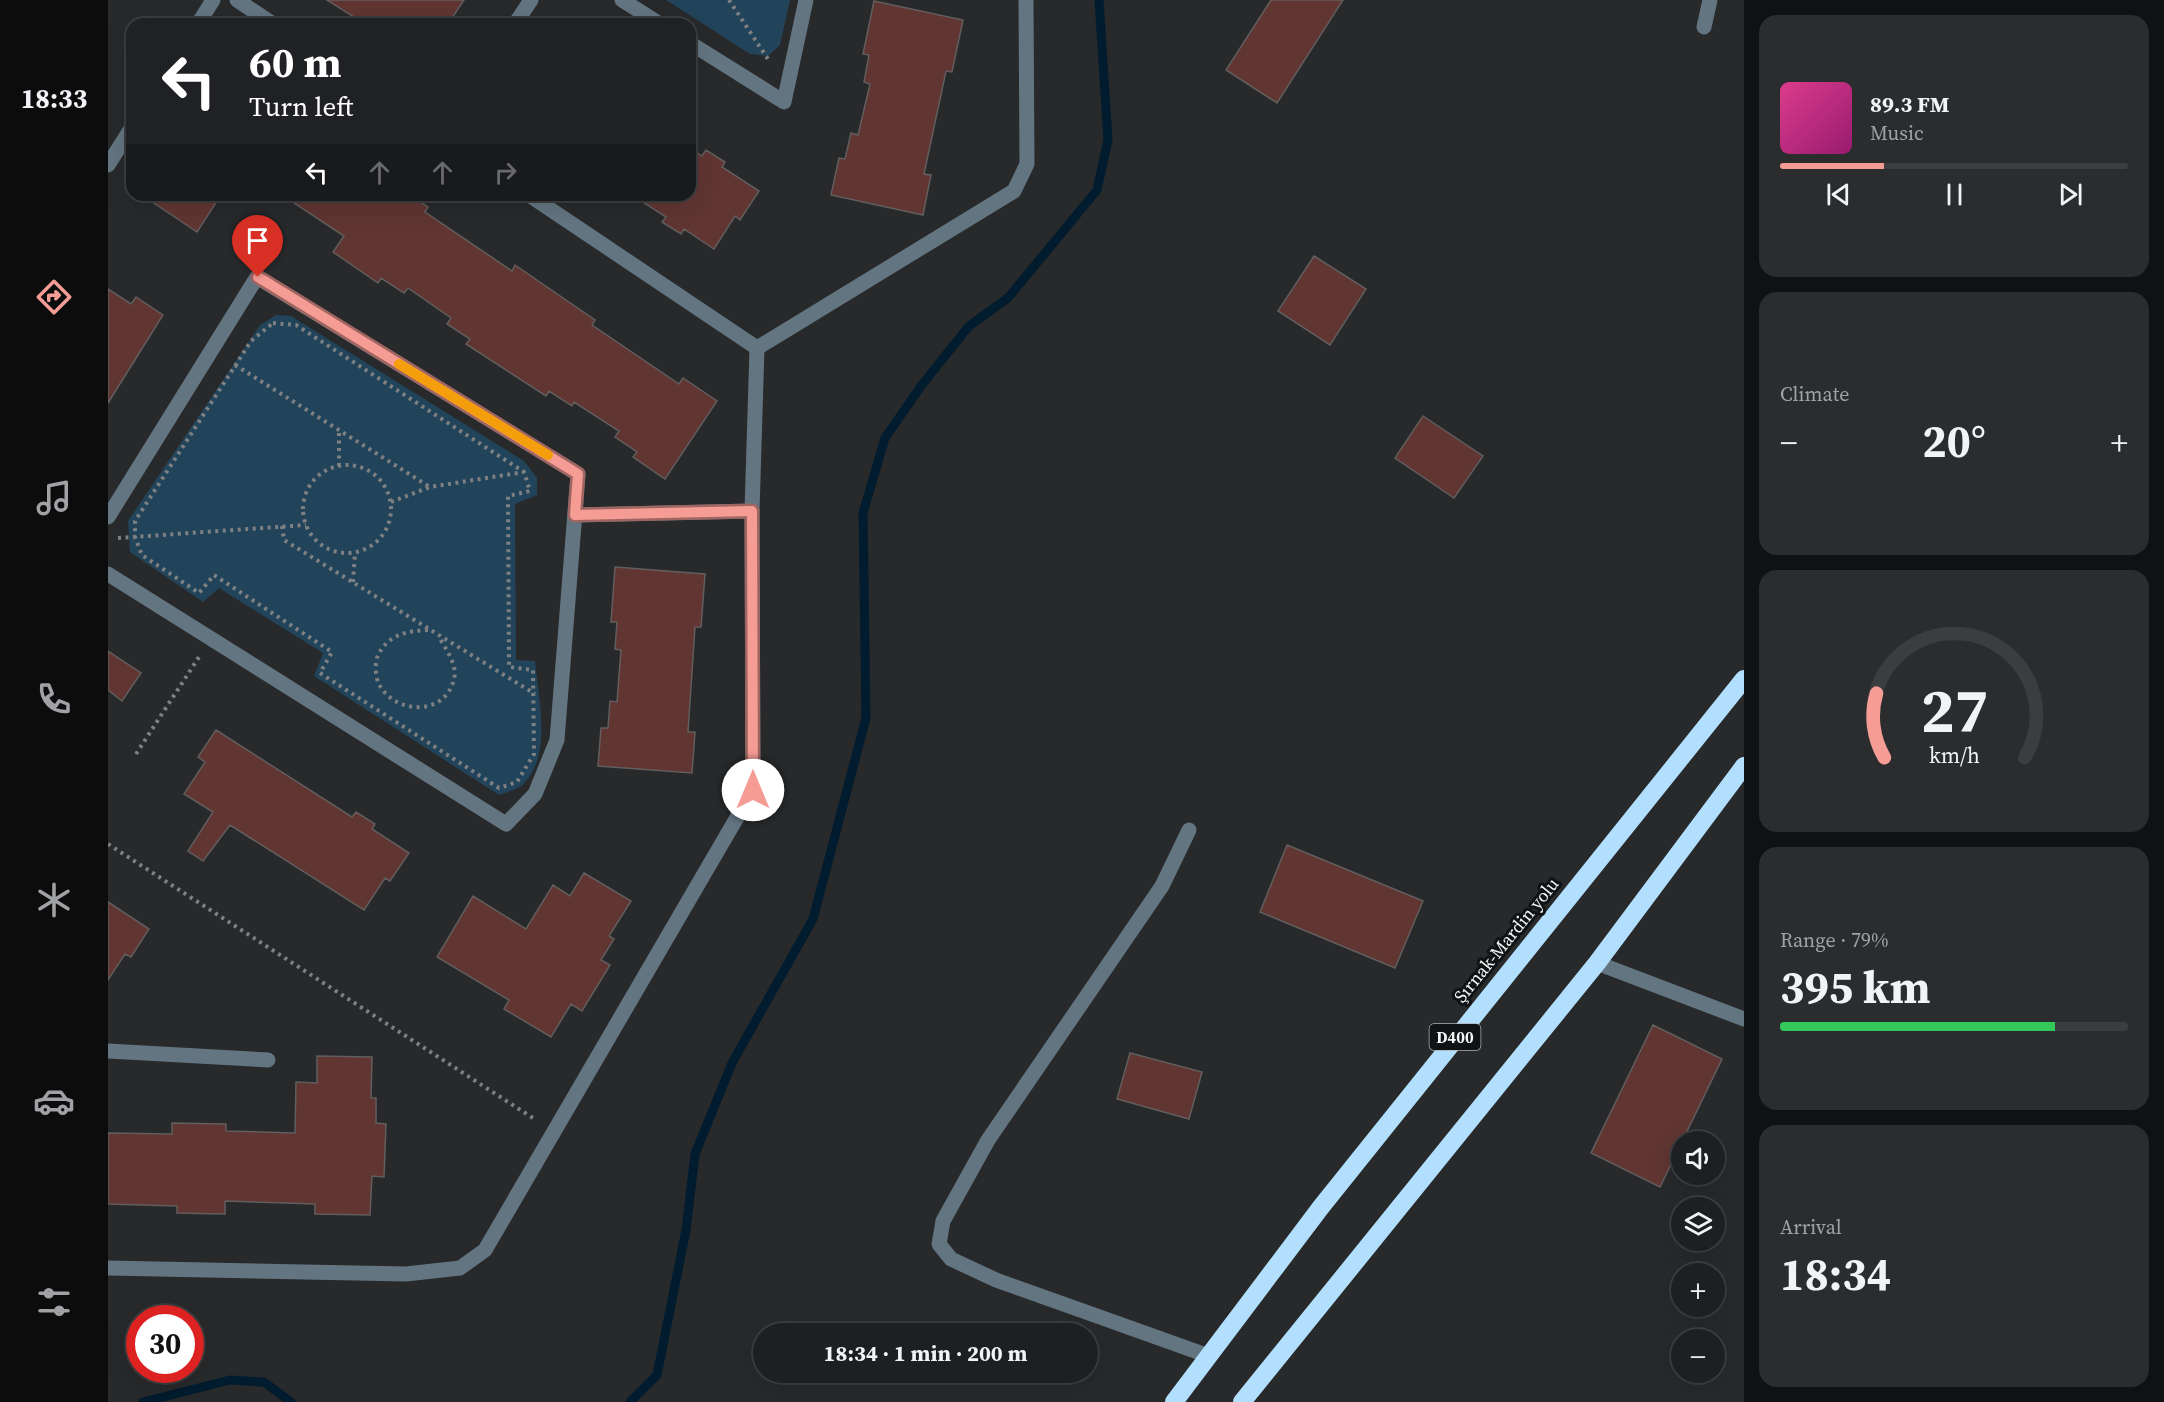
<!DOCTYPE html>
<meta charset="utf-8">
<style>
:root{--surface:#1d1f20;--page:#2a2c2d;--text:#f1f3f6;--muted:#a0a2a5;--line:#3b3d3e;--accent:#f59c95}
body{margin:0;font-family:"Source Serif 4",serif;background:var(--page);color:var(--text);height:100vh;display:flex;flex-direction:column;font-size:22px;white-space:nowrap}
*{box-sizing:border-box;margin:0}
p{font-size:20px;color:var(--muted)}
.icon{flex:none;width:33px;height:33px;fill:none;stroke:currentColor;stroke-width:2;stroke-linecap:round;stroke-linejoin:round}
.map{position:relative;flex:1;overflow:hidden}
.sheet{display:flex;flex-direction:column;gap:15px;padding:15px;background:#101112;width:420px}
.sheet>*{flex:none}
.banner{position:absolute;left:18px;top:18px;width:570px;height:183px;border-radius:18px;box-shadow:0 6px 24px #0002,0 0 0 2px var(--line);background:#202124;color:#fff;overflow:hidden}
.tools{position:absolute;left:1563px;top:1131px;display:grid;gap:12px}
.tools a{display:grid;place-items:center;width:54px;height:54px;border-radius:50%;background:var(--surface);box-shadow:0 6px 24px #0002,0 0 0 2px var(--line);font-size:30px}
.speed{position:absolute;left:18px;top:1305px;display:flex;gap:12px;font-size:30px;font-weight:700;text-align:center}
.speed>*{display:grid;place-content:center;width:78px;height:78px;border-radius:50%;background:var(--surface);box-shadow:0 6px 24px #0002,0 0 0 2px var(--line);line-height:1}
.speed .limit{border:9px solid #d22;background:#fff;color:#111}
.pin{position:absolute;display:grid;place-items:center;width:51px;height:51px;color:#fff;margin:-62px -26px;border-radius:50% 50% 50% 0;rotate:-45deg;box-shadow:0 0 6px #0007}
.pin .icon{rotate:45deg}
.me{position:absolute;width:66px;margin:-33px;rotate:0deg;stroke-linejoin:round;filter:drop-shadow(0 0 4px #0008)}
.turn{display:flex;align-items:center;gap:21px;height:126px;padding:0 24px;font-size:27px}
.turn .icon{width:78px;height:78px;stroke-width:2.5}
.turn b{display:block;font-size:42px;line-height:51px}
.lanes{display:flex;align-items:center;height:57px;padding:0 24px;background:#0003;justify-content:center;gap:30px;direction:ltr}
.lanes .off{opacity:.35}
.big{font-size:45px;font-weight:700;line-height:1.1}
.sheet .tile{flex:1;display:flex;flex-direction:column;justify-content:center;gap:9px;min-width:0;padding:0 21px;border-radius:18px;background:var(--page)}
.sheet .dial{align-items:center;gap:0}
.dial svg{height:156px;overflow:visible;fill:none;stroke:var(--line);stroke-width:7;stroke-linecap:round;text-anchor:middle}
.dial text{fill:var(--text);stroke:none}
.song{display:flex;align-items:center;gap:18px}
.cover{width:72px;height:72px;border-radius:9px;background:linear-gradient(135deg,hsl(330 70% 55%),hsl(320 70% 35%))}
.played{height:6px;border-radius:3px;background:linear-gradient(90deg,var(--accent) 30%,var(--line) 30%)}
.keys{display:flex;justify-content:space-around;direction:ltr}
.heat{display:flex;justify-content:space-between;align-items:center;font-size:33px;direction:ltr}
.charge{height:9px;border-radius:4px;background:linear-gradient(90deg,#34c759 79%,var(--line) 0)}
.trip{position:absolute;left:645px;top:1323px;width:345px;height:60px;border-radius:30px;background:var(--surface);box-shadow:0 6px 24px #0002,0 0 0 2px var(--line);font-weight:700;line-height:60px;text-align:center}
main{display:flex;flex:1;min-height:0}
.menu{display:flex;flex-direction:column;width:108px;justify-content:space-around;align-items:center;background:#0c0c0d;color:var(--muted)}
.menu .icon{width:42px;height:42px}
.menu .on{color:var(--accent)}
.menu b{font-size:27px;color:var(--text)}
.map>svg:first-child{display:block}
.green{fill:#22445a}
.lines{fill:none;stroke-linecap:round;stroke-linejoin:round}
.stream{stroke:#001c2e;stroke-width:9}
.building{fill:#603532;stroke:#625e5e;stroke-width:1.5}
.path{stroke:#7e8082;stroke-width:4;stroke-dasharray:3 4.5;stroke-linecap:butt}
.lane{stroke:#637581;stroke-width:15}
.street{stroke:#637581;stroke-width:15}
.highway{stroke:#b2dffe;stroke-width:18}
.route-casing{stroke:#9f6561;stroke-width:15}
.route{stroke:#f59c95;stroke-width:10}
.slow{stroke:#f59e0b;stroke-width:10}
.labels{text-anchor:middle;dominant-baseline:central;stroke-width:6;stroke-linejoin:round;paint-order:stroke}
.shield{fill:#111213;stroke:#afb1b2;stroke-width:1.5}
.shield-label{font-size:16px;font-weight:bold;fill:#f3f5f6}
.street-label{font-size:18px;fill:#f3f5f6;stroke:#111213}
</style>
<main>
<nav class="menu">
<b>18:33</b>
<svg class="icon on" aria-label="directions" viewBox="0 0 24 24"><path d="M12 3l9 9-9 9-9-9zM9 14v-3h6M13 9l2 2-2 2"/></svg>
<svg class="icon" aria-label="music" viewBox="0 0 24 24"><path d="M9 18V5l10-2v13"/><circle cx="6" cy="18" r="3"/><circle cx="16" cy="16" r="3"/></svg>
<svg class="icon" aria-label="phone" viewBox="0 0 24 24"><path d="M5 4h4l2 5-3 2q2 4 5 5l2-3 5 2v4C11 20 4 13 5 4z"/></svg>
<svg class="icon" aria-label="climate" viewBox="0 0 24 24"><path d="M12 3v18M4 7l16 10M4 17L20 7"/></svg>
<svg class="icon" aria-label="car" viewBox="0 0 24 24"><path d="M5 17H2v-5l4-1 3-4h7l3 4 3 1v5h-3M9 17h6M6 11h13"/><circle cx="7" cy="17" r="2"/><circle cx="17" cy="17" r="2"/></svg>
<svg class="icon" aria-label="filters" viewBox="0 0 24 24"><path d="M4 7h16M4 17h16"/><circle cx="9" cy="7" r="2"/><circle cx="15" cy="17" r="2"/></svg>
</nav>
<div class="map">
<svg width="1636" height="1402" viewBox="0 0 1636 1402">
<rect width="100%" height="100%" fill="#27292b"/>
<!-- green -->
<path class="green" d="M558 0H682L672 45 660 56 642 54Z
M168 315 183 316 416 461 429 478V495L407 504 408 660 427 661C430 699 446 757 413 786 408 790 398 792 391 795L206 676 215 653 111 588 95 602 22 552 20 521 152 325Z"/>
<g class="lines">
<!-- stream -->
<path class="stream" d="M35 1402 122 1380 156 1382 183 1402
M522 1402 549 1375 578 1230 587 1154 624 1063 705 919 758 718 755 513 777 438 813 386 861 326 900 298 989 190 1000 140 991 0"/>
</g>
<!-- building -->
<path class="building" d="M219 0H356L340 24H257Z
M1163 0H1235L1169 103 1118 70Z
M766 1 855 20 844 72 838 71 816 174 823 175 815 215 723 195 731 158 737 159 743 133 750 135 762 84 756 82 761 55 755 54Z
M582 148 594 156 598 150 617 162 614 167 651 191 632 220 627 216 606 249 576 229 573 234 554 222 558 217 524 195H582Z
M34 195H113L89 232Z
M174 195H302L320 207 317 212 404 271 407 265 487 320 484 325 571 384 575 378 609 401 557 479 525 457 529 452 507 437 511 431 466 402 464 406 441 391 438 396 358 344 362 339 339 324 343 318 300 288 296 293 273 278 270 283 225 252 236 236Z
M1206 256 1258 289 1222 345 1170 311Z
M0 289 23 304 28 297 55 315 0 403Z
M1315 416 1375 456 1346 498 1287 458Z
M507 567 597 574 593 627H587L580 732H587L584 773 490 766 493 728H500L502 701 509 702 513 650 507 649 509 622H503Z
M0 651 33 673 14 701 0 690Z
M108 730 244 817 248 812 267 824 264 829 301 853 282 881 277 878 256 910 122 825 95 861 80 851 105 812 76 794 97 762 90 757Z
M1179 845 1315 901 1287 968 1152 912Z
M476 873 523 901 501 936 506 939 493 960 502 965 474 1011 463 1004 443 1037 396 1009 401 1000 329 957 365 896 418 929 445 885 462 896Z
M0 902 41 929 23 957 17 954 0 980Z
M1545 1025 1614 1059 1552 1187 1483 1153Z
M1022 1053 1094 1072 1081 1119 1009 1099Z
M209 1056 264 1057 263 1098H268V1123L278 1124 276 1177 264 1176 262 1215 207 1214V1204L117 1201V1214L69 1213V1206L0 1204V1133L64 1134V1123L118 1124V1131L187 1133 188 1082 209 1083Z"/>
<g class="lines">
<!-- path -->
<path class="path" d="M621 0 662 62
M165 323 188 325 416 472 422 491 400 496 401 667 425 670 426 754 409 782 391 788 212 673 224 652 106 575 91 593 34 555 27 537V521L143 341Z
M127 365 322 487
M195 509a44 44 0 1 1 88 0a44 44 0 1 1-88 0Z
M231 466V429
M283 502 322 487 416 472
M174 526 176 540 427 694
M10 538 198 525
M245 582 247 553
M320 630C299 631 281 634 270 655 267 662 267 674 270 682 284 714 337 718 346 679 350 665 337 648 331 637
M28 754 91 657
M0 844 428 1120"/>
<!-- lane -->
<path class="lane" d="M514 0 552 24
M407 24 423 0
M582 43 676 102 698 0
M467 515 644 511
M0 517 149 277 470 474 449 740 427 794 398 824 0 574
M0 1051 160 1060"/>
<!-- street -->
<path class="street" d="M129 0 165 24
M90 24 105 0
M1596 27 1602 0
M0 165 24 127
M649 348 906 191 919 164 918 0
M1081 830 1054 886 880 1140 835 1221 831 1244 843 1259 888 1280 1101 1356
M1489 963 1636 1019
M0 1268 298 1274 352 1268 377 1250 645 790 644 511 649 348 421 195"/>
<!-- highway -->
<path class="highway" d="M1066 1402 1213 1207 1636 679
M1134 1402 1489 963 1636 766"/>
</g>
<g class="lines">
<!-- route casing -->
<g class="route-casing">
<path id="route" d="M150 277 470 474 467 515 644 511 645 790"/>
</g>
<!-- route -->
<use href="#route" class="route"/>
<!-- slow -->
<path class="slow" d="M291 364 440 455"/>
</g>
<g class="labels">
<!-- shield labels -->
<rect class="shield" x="1321.5" y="1024" width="51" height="26" rx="4.5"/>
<g class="shield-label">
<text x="1347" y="1037">D400</text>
</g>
<!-- street labels -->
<g class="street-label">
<text transform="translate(1398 940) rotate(-51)">Şırnak-Mardin yolu</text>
</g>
</g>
</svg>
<div class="tools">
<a><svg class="icon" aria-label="sound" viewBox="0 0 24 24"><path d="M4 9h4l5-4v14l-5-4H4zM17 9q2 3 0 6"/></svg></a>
<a><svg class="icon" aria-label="layers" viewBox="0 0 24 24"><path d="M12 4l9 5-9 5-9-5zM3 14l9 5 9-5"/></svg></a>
<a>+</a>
<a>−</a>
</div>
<div class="speed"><div class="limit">30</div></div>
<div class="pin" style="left:150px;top:277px;background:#d93025"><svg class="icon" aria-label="arrive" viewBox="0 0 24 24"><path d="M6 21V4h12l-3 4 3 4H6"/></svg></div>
<svg class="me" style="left:645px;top:790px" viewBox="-20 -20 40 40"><circle r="19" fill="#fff"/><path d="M0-13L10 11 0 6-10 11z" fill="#f59c95"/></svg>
<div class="trip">18:34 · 1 min · 200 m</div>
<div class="banner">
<div class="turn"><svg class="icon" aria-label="left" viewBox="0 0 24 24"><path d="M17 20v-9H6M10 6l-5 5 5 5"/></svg><div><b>60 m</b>Turn left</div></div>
<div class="lanes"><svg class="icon" aria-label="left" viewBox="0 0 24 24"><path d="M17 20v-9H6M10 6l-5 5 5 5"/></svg><svg class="icon off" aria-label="ahead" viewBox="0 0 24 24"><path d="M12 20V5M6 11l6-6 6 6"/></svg><svg class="icon off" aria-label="ahead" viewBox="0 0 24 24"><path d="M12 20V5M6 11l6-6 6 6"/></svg><svg class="icon off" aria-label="right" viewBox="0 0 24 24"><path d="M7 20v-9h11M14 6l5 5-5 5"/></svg></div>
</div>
</div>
<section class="sheet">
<div class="tile">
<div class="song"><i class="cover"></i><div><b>89.3 FM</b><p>Music</p></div></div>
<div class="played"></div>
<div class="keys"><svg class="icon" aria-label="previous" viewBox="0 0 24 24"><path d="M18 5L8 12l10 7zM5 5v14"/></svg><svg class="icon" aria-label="pause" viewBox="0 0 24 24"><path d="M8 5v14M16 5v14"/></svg><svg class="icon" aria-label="next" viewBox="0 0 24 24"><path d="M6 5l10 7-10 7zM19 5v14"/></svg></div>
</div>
<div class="tile"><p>Climate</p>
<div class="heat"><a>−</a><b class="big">20°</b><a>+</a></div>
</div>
<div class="tile dial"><svg viewBox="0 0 100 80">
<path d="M14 69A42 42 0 1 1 86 69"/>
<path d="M14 69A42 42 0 0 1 10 36" stroke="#f59c95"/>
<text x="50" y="56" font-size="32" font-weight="700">27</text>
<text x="50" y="72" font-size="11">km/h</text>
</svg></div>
<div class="tile"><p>Range · 79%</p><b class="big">395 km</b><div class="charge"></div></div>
<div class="tile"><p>Arrival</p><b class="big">18:34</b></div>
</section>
</main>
